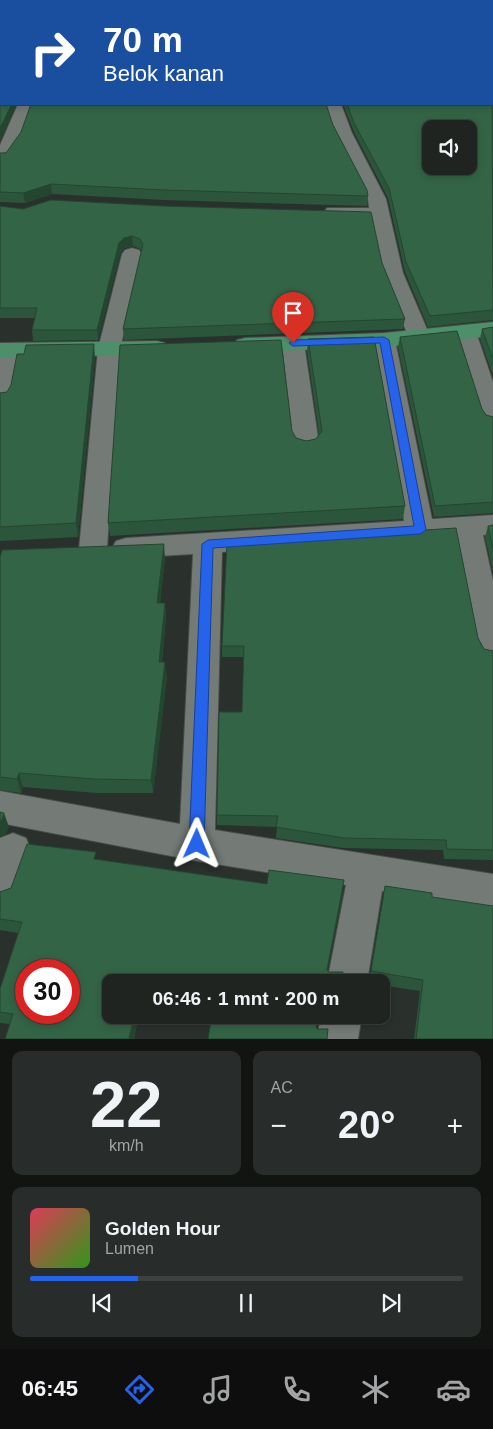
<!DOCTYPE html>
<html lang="id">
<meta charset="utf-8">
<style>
:root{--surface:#202421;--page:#282c2a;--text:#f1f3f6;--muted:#a2a4a5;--line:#3d413f;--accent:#2563eb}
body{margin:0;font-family:Arial,sans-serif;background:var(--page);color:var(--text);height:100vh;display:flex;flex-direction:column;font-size:19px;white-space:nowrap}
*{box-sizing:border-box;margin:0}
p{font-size:16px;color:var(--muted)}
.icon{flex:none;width:28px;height:28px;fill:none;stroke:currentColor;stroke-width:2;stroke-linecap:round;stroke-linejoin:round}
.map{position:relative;height:1039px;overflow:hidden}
.details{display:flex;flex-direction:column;gap:12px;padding:12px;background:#121412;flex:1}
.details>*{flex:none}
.top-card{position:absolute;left:0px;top:0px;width:494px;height:105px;box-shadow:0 2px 8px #0003,0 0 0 1px var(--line);background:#1a4fa0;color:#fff;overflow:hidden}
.fabs{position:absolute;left:422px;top:120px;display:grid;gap:10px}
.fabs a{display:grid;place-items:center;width:55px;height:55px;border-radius:10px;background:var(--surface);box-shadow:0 2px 8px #0003,0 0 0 1px var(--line);font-size:25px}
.speed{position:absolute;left:15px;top:959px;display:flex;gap:10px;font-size:25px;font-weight:700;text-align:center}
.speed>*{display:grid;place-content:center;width:65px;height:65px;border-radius:50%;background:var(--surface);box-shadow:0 2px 8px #0003,0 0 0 1px var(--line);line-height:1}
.speed .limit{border:8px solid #d22;background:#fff;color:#111}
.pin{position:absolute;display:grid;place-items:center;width:42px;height:42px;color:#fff;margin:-51px -21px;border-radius:50% 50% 50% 0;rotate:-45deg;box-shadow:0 0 5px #0007}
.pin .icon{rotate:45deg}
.me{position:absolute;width:55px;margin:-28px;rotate:1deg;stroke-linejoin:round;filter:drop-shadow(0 0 4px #0008)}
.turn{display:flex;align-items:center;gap:18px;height:105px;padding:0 20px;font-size:22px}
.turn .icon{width:65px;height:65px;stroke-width:2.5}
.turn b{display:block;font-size:35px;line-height:42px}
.big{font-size:38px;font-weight:700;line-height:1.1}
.details .widget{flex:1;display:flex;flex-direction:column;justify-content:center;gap:8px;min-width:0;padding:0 18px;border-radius:10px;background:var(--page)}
.details .dial{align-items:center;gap:0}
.dial b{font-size:65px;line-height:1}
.song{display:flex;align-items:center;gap:15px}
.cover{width:60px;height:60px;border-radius:8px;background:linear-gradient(135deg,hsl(350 70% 55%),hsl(110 70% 35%))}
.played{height:5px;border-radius:2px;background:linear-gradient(90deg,var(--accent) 25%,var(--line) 25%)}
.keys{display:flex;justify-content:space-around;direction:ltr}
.heat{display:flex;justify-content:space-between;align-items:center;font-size:28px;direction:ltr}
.details .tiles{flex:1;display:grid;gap:12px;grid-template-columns:1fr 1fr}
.widget:last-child{grid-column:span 2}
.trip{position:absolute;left:102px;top:974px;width:288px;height:50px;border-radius:10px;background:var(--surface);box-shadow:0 2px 8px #0003,0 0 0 1px var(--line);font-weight:700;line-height:50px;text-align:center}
.tab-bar{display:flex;height:80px;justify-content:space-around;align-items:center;background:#0d0e0d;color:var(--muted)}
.tab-bar .icon{width:35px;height:35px}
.tab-bar .active{color:var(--accent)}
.tab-bar b{font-size:22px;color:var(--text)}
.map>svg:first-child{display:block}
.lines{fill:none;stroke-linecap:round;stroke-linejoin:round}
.minor-casing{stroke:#474c49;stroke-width:2}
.major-casing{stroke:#474c49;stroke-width:2}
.minor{fill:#747b76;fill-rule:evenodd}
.major{fill:#4c8f69;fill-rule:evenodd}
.wall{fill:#2c563b}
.shaded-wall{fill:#244630}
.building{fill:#336445;stroke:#244630;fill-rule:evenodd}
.route{fill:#2563eb;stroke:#184099}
</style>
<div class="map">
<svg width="493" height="1039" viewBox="0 0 493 1039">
<rect width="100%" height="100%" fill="#2a302c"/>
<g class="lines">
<!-- minor casing -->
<g class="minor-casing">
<path id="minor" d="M12 0H26V1H12Z
M18 104H34L21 140 6 161 0 162V145Z
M325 104H341L352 133 386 199 403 273 430 336 427 341 419 343 411 341 408 336 383 273 372 219 327 216 324 212 327 208H369L368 199 334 133Z
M132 248 139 250 142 254 120 349 107 549 103 556 93 559 83 556 79 549 98 349 122 254 125 250Z
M465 325 473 327 476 332 493 382V427L484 424 481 419 454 332 457 327Z
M384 333 392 335 395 340 432 519 493 515V535H483L493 581V661L482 658 477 649 455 537 222 552 215 830 493 874V910L382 891 367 982H327L346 885 197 861 0 823V791L180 824 193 554 126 558 116 555 112 548 116 541 126 538 404 521 373 340 376 335Z
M293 336 301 338 304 343 319 444 315 450 306 452 297 450 293 444 282 343 285 338Z
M10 343 18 345 21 350 12 399 9 404 0 406V348Z
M13 833 26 838 31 850 13 900 0 905V838Z
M322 1015H362L358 1039H316Z"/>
</g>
<!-- major casing -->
<g class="major-casing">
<path id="major" d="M430 0H444L445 1H431Z
M493 322V336L384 347 245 352 237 350 234 345 237 340 245 338 384 333Z
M157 341 165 343 168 348 165 353 157 355 0 357V343Z"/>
</g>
<!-- minor -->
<use href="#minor" class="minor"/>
<!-- major -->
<use href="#major" class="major"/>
</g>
<!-- wall -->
<path class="wall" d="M493 68V320L428 327 405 272 388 198 354 132 343 104H492Z
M333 125 368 196 367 206 164 200 52 194 25 203 0 202V153Z
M0 206 382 263 405 319 403 329 124 340 123 329 142 251 140 249 133 246 124 248 120 254 98 340 33 341 32 330 35 318H0Z
M493 327V376L480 339 482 329Z
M400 337 482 409 486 415 493 417V513L434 517 398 347Z
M308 339 405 506 403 519 110 536 108 523 296 438 306 441 316 439 319 434 307 351Z
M95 358 78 537 0 541V393L7 392Z
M493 525V572L485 537 488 526Z
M0 557 165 558 160 603H165L166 617 162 662 167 677 153 793H97L23 787 21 793 0 790Z
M478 638 484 649 493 651V860L444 859 443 850 343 848 276 838 277 827 217 825V815L242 712 244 657H222V646Z
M97 859 267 884 343 893 327 970 329 972H343L341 982H111L139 1015 134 1039 0 1023V989L18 933 0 930V892Z
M432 897 493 1039H414L420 991 381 985V982H369L383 898Z"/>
<!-- shaded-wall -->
<path class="shaded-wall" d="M12 104H17L0 141V128Z
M51 184 52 194 25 203 23 193Z
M132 236 133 246 124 248 120 254 98 340 97 330 119 243 124 238Z
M94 344 95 358 78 537 76 523Z
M164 544 165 558 158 617 157 603Z
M165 603 166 617 160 677 159 662Z
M165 662 167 677 153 793 151 780Z
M19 773 23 787 21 793 17 779Z
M4 813 9 827 6 834 0 837V821Z
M344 880 343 893 325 982 327 970Z
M135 1015H139L134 1039 129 1038Z
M319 1015H320L314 1039 316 1027Z"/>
<!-- building -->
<path class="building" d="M55 0H328V1H55Z
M492 20H493V56H492Z
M1 44V104H12L0 128V47Z
M492 68 493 310 430 316 406 262 389 188 354 123 347 104H492ZM431 129H469V166H431Z
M31 104H326L333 125 367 190 368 196 164 190 51 184 23 193 0 192V153H6L21 132Z
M51 200 163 206 371 212 382 263 405 319 123 329 143 244 140 239 132 236 124 238 119 243 97 330H32L37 308H0V206L23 209Z
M493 327V359L482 329Z
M457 331 482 409 486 415 493 417V502L435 506 400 337Z
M374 337 405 506 108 523 120 345 281 340 292 431 296 438 306 441 316 439 322 431 308 339Z
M94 344 76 523 0 527V393L7 392 11 385 17 354H24L26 345Z
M493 525V549L488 526Z
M456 528 478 638 484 649 493 651V850L447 849 446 840 344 838 276 827 278 816 217 815 219 712H242L244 646H222L227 543Z
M164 544 157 603H165L159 662H165L151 780 94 779 19 773 17 779 0 777V557L2 550Z
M0 812 4 813 2 820 0 821Z
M27 844 96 852 94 859 267 884 269 870 344 880 327 970 329 972H343L342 977 333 975 332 982H111V1015H135L129 1038 135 1039H5L13 1014 0 1012V989L22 922 0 919V892L11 888ZM26 970H69V1012H26Z
M385 886 432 893V897L493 906V1039H416L423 980 371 971Z
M212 1015H319L316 1027 317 1029H328L327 1039H208Z"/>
<!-- route -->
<path class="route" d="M384 337 389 340 426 530 420 534 213 548 204 844 202 848 197 851 192 848 189 844 202 544 208 540 414 526 380 343 293 346 289 343 293 340Z"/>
</svg>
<div class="fabs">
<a><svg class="icon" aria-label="sound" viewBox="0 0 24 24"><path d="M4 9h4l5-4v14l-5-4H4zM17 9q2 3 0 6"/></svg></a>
</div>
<div class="speed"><div class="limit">30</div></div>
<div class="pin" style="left:293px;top:343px;background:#d93025"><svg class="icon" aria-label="arrive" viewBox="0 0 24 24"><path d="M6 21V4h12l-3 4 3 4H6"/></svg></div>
<svg class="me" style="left:197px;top:844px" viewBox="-20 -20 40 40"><path d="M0-17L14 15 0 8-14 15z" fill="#2563eb" stroke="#fff" stroke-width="4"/></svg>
<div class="trip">06:46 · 1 mnt · 200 m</div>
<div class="top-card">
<div class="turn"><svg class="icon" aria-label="right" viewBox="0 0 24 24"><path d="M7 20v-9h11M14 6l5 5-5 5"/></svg><div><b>70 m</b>Belok kanan</div></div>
</div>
</div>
<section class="details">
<div class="tiles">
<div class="widget dial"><b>22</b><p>km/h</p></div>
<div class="widget"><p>AC</p>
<div class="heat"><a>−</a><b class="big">20°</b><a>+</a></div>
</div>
<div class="widget">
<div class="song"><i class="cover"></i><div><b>Golden Hour</b><p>Lumen</p></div></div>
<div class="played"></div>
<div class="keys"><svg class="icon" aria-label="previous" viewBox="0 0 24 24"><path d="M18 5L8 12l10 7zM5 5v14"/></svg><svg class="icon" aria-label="pause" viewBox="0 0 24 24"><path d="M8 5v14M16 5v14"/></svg><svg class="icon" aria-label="next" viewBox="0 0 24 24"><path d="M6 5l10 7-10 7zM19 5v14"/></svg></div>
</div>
</div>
</section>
<nav class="tab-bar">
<b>06:45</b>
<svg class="icon active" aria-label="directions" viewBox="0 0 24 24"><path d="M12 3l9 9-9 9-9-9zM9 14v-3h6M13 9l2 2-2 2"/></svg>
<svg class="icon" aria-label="music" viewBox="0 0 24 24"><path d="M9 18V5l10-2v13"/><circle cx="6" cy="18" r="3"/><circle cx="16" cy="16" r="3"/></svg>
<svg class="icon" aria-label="phone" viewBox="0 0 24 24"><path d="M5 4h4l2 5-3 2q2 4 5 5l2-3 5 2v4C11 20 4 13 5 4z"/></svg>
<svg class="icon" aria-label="climate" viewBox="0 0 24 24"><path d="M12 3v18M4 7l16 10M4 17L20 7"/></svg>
<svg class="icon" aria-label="car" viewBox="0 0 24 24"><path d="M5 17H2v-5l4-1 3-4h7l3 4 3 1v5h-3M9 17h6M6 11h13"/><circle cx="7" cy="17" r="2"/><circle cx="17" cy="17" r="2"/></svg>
</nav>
